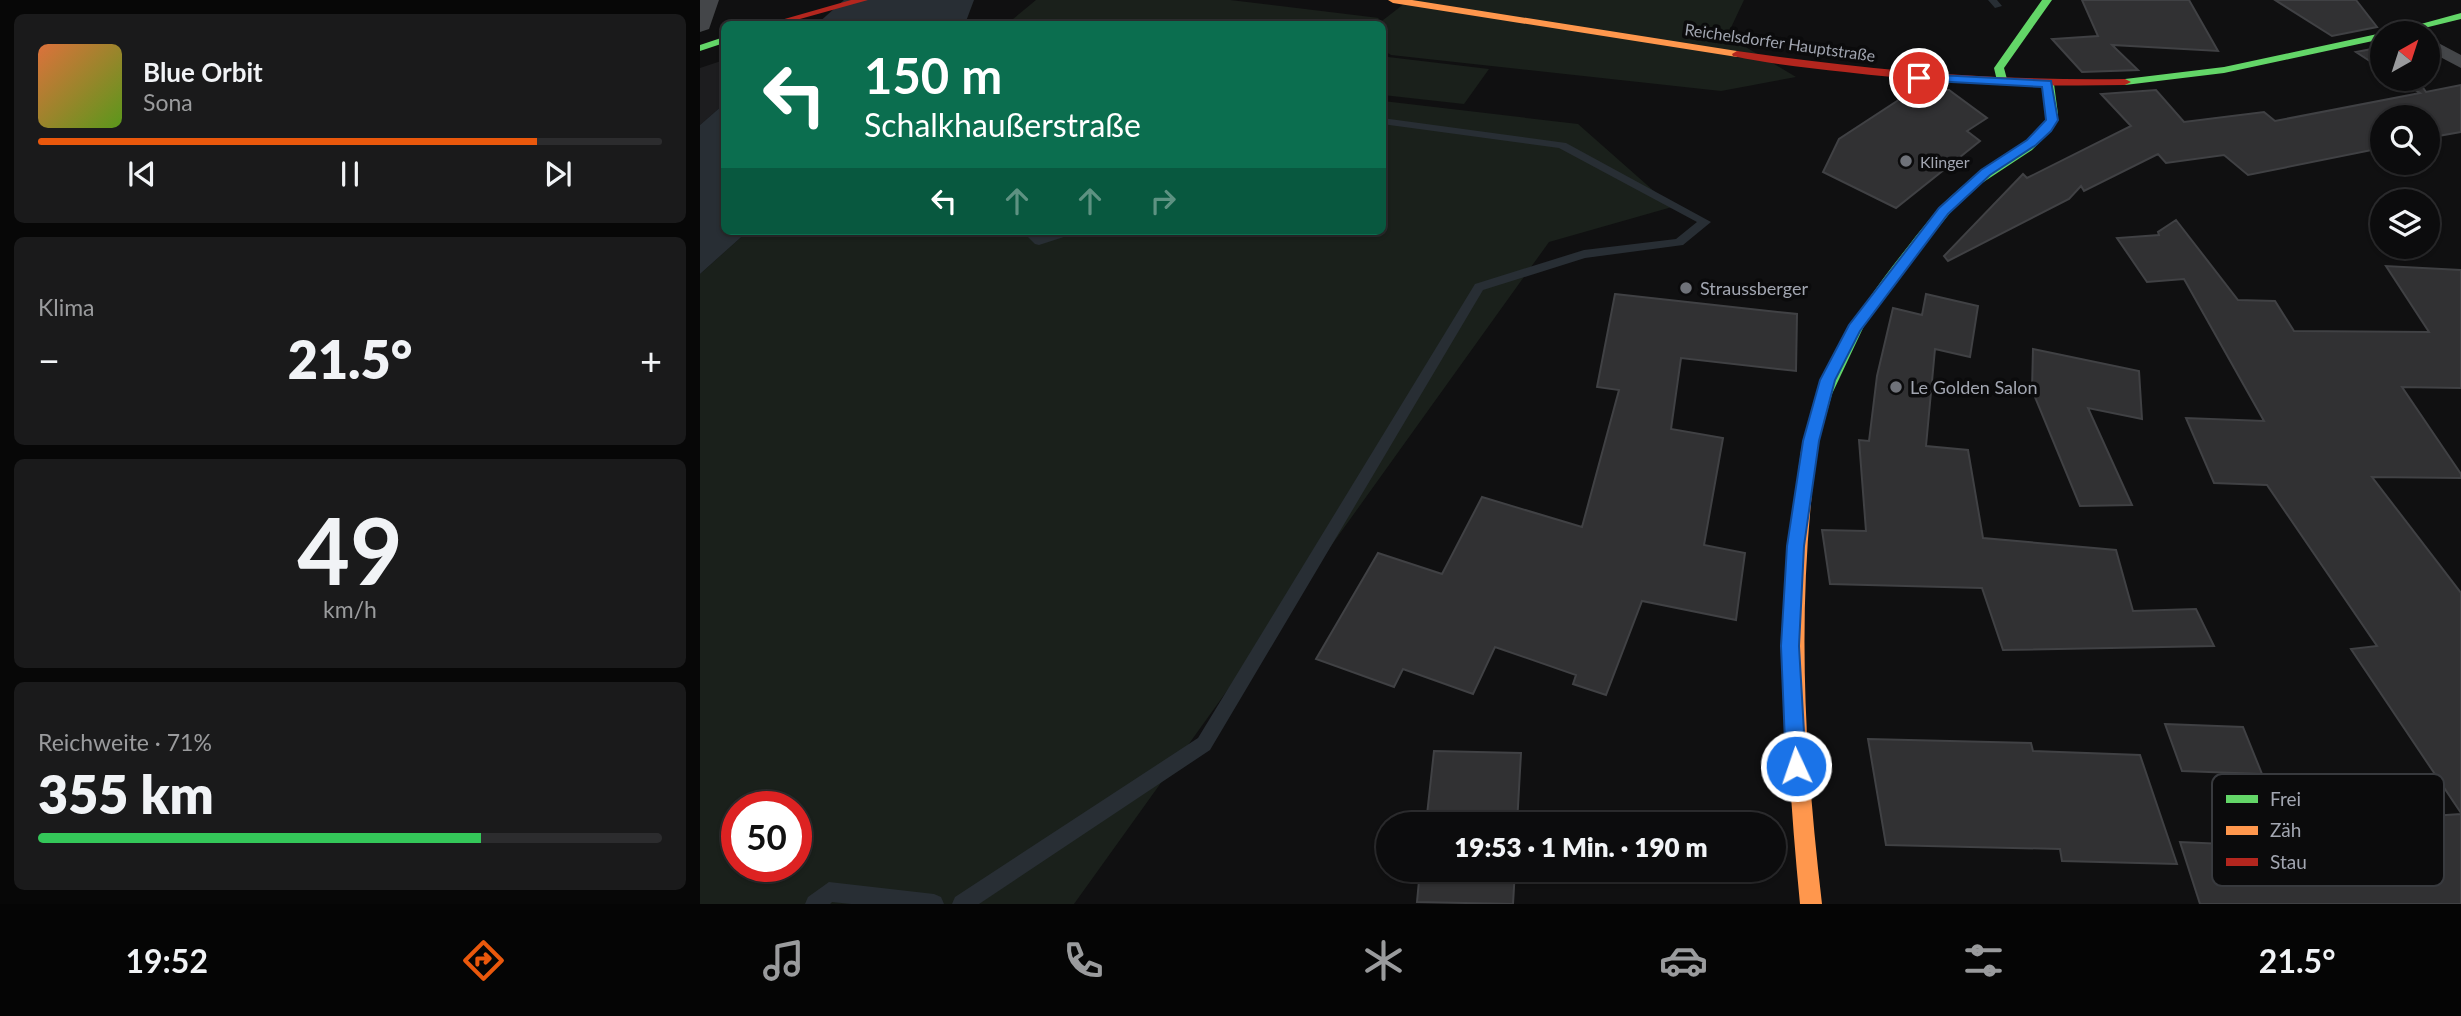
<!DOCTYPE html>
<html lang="de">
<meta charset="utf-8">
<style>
:root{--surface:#0c0c0d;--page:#1a1a1b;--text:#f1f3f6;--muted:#9a9b9d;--line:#2c2c2e;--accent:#ea580c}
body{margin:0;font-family:Lato,sans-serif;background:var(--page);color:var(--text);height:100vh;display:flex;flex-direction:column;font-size:26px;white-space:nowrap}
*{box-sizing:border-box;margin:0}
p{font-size:23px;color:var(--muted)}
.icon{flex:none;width:38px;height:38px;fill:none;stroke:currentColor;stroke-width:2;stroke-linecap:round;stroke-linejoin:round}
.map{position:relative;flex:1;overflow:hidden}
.details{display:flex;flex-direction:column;gap:14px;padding:14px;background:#070707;width:700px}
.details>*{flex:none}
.hud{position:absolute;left:21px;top:21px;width:665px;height:214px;border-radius:10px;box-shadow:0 2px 5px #0004,0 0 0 2px var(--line);background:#0b6e4f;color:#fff;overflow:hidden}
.needle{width:46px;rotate:39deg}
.controls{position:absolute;left:1670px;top:21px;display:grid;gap:14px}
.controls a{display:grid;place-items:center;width:70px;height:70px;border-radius:50%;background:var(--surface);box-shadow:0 2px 5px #0004,0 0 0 2px var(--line);font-size:35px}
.speed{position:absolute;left:21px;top:791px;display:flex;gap:14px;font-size:35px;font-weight:700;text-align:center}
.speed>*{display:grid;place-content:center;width:91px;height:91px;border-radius:50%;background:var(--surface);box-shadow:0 2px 5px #0004,0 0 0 2px var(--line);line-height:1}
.speed .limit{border:10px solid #d22;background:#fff;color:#111}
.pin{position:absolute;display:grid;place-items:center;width:60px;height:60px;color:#fff;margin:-30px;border:4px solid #fff;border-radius:50%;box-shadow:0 2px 7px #0007}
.me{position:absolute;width:77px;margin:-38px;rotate:357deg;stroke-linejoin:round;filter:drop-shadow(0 0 5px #0008)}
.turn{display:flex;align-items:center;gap:24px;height:147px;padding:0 28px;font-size:32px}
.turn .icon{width:91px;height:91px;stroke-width:2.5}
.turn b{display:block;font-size:49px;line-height:60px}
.lanes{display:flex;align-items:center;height:66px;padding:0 28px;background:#0003;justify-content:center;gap:35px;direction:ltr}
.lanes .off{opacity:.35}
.big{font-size:52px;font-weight:800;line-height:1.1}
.details .card{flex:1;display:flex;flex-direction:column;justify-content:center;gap:10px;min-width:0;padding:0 24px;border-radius:10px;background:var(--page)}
.details .dial{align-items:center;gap:0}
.dial b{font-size:91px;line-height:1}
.song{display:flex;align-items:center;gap:21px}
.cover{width:84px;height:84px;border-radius:10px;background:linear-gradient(135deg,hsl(20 70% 55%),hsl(90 70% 35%))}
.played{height:7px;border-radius:4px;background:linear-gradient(90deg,var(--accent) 80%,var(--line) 80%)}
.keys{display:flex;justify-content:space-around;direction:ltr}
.heat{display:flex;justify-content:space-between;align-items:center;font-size:38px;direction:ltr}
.charge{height:10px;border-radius:5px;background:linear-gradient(90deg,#34c759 71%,var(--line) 0)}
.trip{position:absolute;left:676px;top:812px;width:410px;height:70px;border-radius:35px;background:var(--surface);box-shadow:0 2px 5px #0004,0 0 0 2px var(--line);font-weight:800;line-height:70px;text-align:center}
.tab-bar{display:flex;height:112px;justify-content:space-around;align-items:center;background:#050505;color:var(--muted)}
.tab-bar .icon{width:49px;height:49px}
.tab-bar .selected{color:var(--accent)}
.tab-bar b{font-size:32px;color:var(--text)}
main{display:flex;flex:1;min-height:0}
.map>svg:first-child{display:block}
.built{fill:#1d1d1f}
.green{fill:#1a201b;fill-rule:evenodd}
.water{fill:#282e34}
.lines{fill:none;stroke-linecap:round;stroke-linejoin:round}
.stream{fill:#282e34;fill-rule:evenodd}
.building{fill:#313133;stroke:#404144;stroke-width:2}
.lane{fill:#444649;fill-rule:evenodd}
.street{fill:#444649;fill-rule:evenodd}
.fast{fill:#63d668;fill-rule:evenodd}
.slow{fill:#ff974d;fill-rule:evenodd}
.jam{fill:#b3261e;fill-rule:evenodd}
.route{fill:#1a73e8;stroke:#114b97;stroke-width:2}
.poi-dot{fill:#6f7279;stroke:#0b0b0c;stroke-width:2.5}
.labels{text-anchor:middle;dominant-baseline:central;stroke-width:7;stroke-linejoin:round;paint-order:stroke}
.far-street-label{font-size:16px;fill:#a2a6b1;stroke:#0b0b0c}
.far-poi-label{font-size:16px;fill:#a2a6b1;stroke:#0b0b0c;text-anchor:start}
.poi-label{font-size:18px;fill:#a2a6b1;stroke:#0b0b0c;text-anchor:start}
.key{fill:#0b0b0c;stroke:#383a3e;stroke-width:2}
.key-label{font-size:19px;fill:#a2a6b1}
</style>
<main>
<section class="details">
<div class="card">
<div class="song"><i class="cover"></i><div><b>Blue Orbit</b><p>Sona</p></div></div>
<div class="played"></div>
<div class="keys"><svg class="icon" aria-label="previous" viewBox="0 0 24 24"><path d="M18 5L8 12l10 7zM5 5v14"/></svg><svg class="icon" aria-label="pause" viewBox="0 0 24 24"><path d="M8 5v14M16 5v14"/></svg><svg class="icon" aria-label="next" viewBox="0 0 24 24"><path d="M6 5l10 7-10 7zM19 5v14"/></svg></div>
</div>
<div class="card"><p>Klima</p>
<div class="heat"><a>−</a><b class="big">21.5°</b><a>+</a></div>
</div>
<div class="card dial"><b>49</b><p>km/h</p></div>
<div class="card"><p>Reichweite · 71%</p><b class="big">355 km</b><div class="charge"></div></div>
</section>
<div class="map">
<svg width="1761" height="904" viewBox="0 0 1761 904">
<rect width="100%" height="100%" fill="#101011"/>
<!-- built -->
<path class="built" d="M24 60V104L0 125V68Z"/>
<!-- green -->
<path class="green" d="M336 0H530L679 18 674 24H307Z
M709 0H1044L1027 36 1096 77 1021 91 691 55 683 50 682 24H678Z
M683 53 688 57 789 69 764 104 683 95Z
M683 101 878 124 972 207 849 242 374 904H0V274L48 231H682ZM37 807H96V866H37Z"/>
<!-- water -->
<path class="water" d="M144 0H274L265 24H117Z
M24 104V231H48L0 274V125Z"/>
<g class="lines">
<!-- stream -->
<path class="stream" d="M1288 0H1297L1302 6 1295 8Z
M682 118 866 143 1011 222 983 245 885 258 783 290 510 750 279 904H252L255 897 498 738 775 284 884 250 976 239 997 222 859 148 682 124Z
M322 231H335L341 236 357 231H375L373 234 339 245 335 244Z
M129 882 234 894 241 897 244 904H151L132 902 130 904H105L108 897Z"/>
</g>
<!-- building -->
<path class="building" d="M1382 0H1489L1518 51 1412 45 1438 70 1382 72 1352 39 1398 36Z
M1575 0H1656L1677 27 1632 36Z
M1682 47V69L1656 52Z
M1697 79H1717L1726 92 1761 85V132L1727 138V117H1682V148L1548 175 1524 155 1466 163 1458 154 1384 191 1381 186 1369 199 1248 261 1244 256 1323 174 1327 178 1431 126 1401 94 1456 90 1484 122 1564 112 1575 121 1720 93Z
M1217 88 1249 90 1287 118 1267 131 1280 141 1196 208 1123 172 1139 139Z
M1476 220 1538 300 1575 301 1594 331 1729 332 1686 266 1761 270V388L1702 387 1761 474V478L1672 477 1761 593V813L1651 649 1677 646 1567 485 1514 483 1486 418 1564 421 1484 279 1447 282 1417 238 1459 235 1458 232Z
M915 294 1097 314 1096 371 981 358 971 429 1023 438 1004 545 1045 553 1036 620 942 601 906 695 873 684 876 675 795 647 773 694 703 669 694 687 616 659 678 553 742 574 782 497 882 527 919 390 897 387Z
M1226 294 1278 306 1270 357 1235 349 1226 446 1268 450 1283 538 1416 550 1433 611 1496 609 1514 646 1303 650 1282 588 1130 584 1122 530 1166 531 1159 440 1169 441 1177 376 1193 308 1222 315Z
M1333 349 1439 371 1442 419 1388 408 1432 505 1380 506 1332 390Z
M1465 724 1543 727 1562 774 1482 771Z
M1168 739 1331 743 1333 751 1440 755 1477 864 1362 861 1360 849 1186 845Z
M734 751 821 753 817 824H726Z
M1761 814V904H1500L1480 842 1642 849 1628 823Z
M720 870H815L813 904 717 902Z"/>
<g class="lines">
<!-- lane -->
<path class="lane" d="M1727 37 1761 55V68L1727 50Z"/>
<!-- street -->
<path class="street" d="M0 0H19L9 29 0 32Z"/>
<!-- fast -->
<path class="fast" d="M1342 0H1352L1304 68 1308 83 1298 85 1294 68Z
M1761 13V19L1704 33H1688Z
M1682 33V39L1524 73 1425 85 1419 82 1425 79 1524 67Z
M24 37V43L0 51V45Z
M1348 81 1354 84 1358 114 1350 132 1332 150 1279 185 1254 208 1195 281 1164 326 1132 394 1115 455H1103L1101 451C1120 370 1151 319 1202 254 1220 231 1237 208 1258 190 1282 168 1327 153 1343 126 1350 113 1345 97 1342 84Z"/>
<!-- slow -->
<path class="slow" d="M688 0H712L1037 51 1042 54 1037 57 693 3Z
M1109 445 1115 447 1117 451C1096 606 1104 749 1122 904H1100C1085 749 1078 606 1101 451L1103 447Z"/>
<!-- jam -->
<path class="jam" d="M151 0H168L82 24H67Z
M1037 51C1166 70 1294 81 1425 79L1431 82 1425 85C1331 87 1239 83 1145 72 1108 68 1070 64 1033 56L1032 54Z"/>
</g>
<!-- route -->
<path class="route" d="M1219 74 1351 81 1358 120 1351 131 1336 145 1290 175 1248 214 1160 331 1135 380 1119 441 1104 546 1099 646 1106 766 1103 773 1096 776 1089 773 1086 766 1081 646 1087 546 1103 441 1120 380 1149 325 1239 208 1281 170 1327 140 1346 120 1342 87 1215 80 1213 78Z"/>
<!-- markers -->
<g class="poi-dot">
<circle cx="1206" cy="161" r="7"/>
<circle cx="986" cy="288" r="7"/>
<circle cx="1196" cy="387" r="7"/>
</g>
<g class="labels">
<!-- far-street labels -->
<g class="far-street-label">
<text transform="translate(1080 42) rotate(8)">Reichelsdorfer Hauptstraße</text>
</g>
<!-- far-poi labels -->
<g class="far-poi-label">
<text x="1220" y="161">Klinger</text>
</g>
<!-- poi labels -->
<g class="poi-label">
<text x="1000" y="288">Straussberger</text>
<text x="1210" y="387">Le Golden Salon</text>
</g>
</g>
<!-- legend -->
<rect x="1512" y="774" width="232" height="112" rx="10" class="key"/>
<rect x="1526" y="795" width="32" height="8" fill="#63d668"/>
<rect x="1526" y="826" width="32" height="9" fill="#ff974d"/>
<rect x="1526" y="858" width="32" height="8" fill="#b3261e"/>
<g class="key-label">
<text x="1570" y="806">Frei</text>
<text x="1570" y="837">Zäh</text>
<text x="1570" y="869">Stau</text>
</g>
</svg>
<div class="controls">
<a><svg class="needle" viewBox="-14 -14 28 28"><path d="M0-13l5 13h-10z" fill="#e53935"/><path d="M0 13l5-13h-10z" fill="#9a9b9d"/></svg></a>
<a><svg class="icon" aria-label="search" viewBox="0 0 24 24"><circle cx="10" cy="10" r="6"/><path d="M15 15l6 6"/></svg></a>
<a><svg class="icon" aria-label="layers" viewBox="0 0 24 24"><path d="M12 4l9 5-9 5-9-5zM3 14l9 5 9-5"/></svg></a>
</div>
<div class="speed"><div class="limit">50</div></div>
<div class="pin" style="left:1219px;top:78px;background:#d93025"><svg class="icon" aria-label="arrive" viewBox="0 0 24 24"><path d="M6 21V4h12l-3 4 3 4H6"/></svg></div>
<svg class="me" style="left:1096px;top:766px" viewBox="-20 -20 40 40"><circle r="17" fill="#1a73e8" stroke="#fff" stroke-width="3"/><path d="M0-11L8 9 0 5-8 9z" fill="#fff"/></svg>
<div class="trip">19:53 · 1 Min. · 190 m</div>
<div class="hud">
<div class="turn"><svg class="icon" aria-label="left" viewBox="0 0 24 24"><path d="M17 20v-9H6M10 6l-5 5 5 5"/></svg><div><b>150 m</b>Schalkhaußerstraße</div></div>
<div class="lanes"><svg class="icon" aria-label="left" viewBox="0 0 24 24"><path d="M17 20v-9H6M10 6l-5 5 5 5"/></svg><svg class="icon off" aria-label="ahead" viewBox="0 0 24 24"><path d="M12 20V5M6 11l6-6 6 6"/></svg><svg class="icon off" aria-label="ahead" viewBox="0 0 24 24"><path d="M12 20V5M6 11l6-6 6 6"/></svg><svg class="icon off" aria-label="right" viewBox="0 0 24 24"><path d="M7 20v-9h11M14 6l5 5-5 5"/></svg></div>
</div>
</div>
</main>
<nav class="tab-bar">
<b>19:52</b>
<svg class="icon selected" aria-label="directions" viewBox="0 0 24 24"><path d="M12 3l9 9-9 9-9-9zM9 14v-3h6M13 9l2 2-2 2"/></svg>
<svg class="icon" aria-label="music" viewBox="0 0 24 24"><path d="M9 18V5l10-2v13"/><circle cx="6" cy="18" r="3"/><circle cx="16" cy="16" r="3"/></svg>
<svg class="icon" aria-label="phone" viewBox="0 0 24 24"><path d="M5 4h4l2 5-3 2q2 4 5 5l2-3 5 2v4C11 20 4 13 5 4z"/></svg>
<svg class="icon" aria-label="climate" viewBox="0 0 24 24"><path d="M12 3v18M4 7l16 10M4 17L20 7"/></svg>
<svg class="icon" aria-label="car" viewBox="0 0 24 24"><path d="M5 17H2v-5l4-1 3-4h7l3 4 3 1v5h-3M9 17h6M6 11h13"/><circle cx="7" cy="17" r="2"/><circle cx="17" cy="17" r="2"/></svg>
<svg class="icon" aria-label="filters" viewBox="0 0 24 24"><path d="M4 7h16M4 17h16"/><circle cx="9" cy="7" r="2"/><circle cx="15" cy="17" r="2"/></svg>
<b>21.5°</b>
</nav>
